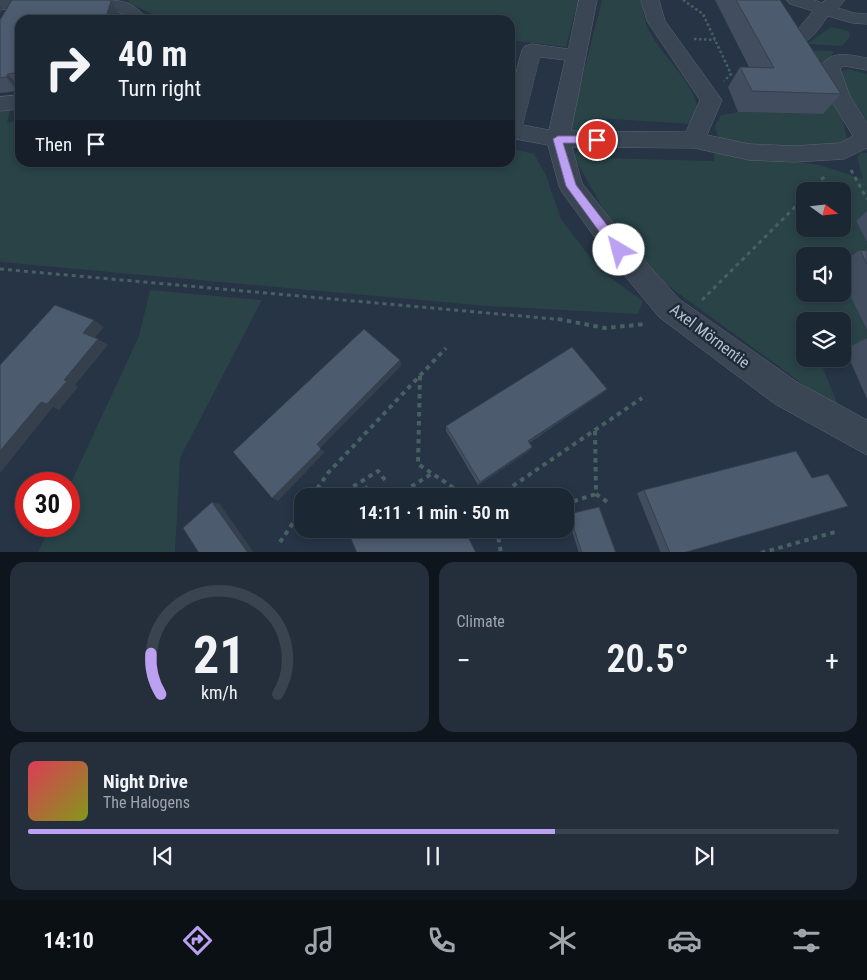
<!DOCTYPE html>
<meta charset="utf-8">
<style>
:root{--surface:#1c2734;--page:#252f3c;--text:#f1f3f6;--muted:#a0a5ac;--line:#3a444f;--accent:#bca0f2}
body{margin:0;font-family:"Roboto Condensed",sans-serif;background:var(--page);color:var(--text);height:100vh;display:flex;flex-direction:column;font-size:19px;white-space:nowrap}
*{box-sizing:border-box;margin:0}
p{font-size:16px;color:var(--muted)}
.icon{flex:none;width:28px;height:28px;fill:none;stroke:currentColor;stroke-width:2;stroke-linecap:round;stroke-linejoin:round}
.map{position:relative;height:552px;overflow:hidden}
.sheet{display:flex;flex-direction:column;gap:10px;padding:10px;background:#0f151d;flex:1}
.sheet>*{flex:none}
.top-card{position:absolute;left:15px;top:15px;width:500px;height:152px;border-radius:15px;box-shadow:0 2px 8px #0003,0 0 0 1px var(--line);background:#1c2734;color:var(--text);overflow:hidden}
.needle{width:32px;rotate:105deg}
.fabs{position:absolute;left:796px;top:182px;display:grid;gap:10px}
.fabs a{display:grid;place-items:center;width:55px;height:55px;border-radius:10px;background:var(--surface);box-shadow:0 2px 8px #0003,0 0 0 1px var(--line);font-size:25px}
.speed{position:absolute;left:15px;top:472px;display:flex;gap:10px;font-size:25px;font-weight:700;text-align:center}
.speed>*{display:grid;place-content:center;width:65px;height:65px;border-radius:50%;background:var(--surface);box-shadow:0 2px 8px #0003,0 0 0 1px var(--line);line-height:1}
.speed .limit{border:8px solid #d22;background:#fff;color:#111}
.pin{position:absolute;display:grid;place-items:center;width:42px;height:42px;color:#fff;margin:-21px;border:2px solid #fff;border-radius:50%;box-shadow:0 1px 5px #0007}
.me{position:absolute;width:55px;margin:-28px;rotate:323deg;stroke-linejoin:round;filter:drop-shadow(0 0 4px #0008)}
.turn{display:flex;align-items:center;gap:18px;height:105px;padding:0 20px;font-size:22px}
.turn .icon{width:65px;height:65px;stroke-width:2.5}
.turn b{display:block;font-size:35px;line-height:42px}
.then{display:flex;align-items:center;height:48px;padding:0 20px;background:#0003;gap:10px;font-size:19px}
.big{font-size:38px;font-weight:600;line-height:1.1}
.sheet .tile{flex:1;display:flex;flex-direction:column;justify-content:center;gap:8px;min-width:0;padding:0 18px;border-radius:15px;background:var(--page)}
.sheet .dial{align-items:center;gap:0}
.dial svg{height:130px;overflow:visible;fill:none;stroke:var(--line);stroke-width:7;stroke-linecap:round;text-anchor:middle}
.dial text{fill:var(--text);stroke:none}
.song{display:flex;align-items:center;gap:15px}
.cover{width:60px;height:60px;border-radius:8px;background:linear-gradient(135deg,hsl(350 70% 55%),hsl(70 70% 35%))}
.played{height:5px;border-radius:2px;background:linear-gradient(90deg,var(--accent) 65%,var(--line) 65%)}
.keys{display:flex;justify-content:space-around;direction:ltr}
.heat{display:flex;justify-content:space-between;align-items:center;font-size:28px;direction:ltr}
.sheet .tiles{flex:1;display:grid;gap:10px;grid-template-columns:1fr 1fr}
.tile:last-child{grid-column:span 2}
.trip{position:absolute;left:294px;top:488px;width:280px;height:50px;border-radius:15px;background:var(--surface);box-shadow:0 2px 8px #0003,0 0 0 1px var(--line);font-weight:600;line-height:50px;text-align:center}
.tab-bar{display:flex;height:80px;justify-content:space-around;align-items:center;background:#0b1015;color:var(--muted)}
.tab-bar .icon{width:35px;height:35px}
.tab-bar .on{color:var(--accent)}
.tab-bar b{font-size:22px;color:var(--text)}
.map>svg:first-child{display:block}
.green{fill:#294346;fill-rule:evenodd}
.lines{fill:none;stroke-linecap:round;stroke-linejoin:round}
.minor-casing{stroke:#5a6472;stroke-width:1}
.path-far2{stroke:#476062;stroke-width:2.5;stroke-dasharray:2.5 2.5;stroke-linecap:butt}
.path-far1{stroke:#476062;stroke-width:3;stroke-dasharray:4 4;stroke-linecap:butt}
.path{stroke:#476062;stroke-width:4;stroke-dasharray:4.5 4.5;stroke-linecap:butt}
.minor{fill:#3b4654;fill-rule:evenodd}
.wall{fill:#424e5f}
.shaded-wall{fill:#36404d}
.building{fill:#4d5b6e;stroke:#36404d}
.route{fill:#bca0f2;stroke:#7a689d}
.labels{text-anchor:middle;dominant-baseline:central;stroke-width:5;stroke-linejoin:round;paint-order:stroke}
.street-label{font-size:16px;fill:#b9c1ce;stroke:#1f2b3a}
</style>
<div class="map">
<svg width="867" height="553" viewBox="0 0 867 553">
<rect width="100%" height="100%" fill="#263445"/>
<!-- green -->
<path class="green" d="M129 0H578L566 47 510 40V20H159V17L127 2Z
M602 0H643C638 44 695 71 699 115L690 124 595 118V133H573L570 124Z
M831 27 849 31 850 37 842 46 807 44Z
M785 50 833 51 832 58 820 66 842 115 847 140 832 149 732 144 718 137 715 126 721 115 738 112 823 114Z
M849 69 867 74V121L843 85 838 71Z
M11 108 7 123 20 120V162H510V148L534 154 546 175 561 219 600 270 643 301 638 314 487 306 0 262V110Z
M583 145 596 147 600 158 714 161V152L796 161 823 166 863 179 857 157 861 153H867V221H856L867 242V269L843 268 842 256H805V294H842L843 279 867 330V350H843L842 321H805V359H819L841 412 667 285 616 232 574 157 578 148ZM805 191H842V229H805Z
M150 290 262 300 180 458 175 552H38L51 526H69V487L139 336Z"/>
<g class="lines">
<!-- minor casing -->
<g class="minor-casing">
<path id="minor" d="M0 0H24L26 3 23 7 0 10Z
M102 0C123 0 135 2 147 20H129L124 14 105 8Z
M579 0H597L571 131 686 132 700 100 647 21 641 0H659L665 21 722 100 707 135 749 144 794 146 840 143 853 136 834 105 820 67C832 49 849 55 867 58V70L844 66 840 69 850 96 867 123V148L844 159 794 162 749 160 694 148 572 147 582 183 628 242 679 299 797 382 867 420V455L775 404 659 317 610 258 562 192 559 186 548 145 510 138V95L522 50 525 46 532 44 568 49ZM540 57 565 60 549 130 523 125Z
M787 0H814L822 3 825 0H845L838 8 854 13 867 14V24L852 23 828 16C819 28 809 47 792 43L790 39 813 11 790 4Z
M20 95V109L0 111V97Z"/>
</g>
<!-- path-far2 -->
<path class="path-far2" d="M683 0 703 14 731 74 724 81
M694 39 715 40"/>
<!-- path-far1 -->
<path class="path-far1" d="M851 170 867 199
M810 191 827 174
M0 269 565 320
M702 300 805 197"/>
<!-- path -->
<path class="path" d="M558 319 605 328 646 324
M420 376 418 464 466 496
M595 431 596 494 610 504
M312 496 328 473 446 348
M338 496 378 471 385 480
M396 496 433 473
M498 496 642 398
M565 504 596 494
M294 523 302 518
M497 529 501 553
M280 542 302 510
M761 553 835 532"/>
<!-- minor -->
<use href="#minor" class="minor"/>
</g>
<!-- wall -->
<path class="wall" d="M715 0H780L841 94 823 114 738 112 728 87 740 67H749Z
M119 14 20 20V87L18 91 0 93V20Z
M867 211V242L856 221Z
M860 250H867V330L842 279V263Z
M867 338V399L845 349Z
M607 389 601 394 529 443 532 447 529 451 478 485 446 431V426Z
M644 490 683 553H661L637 493Z
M569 514 616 553H579L567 515Z"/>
<!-- shaded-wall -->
<path class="shaded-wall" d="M111 1 119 14 117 20H105Z
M0 6 2 9 0 14Z
M8 74 20 87 18 91 6 77Z
M94 320 104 327 93 340 83 333Z
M98 339 108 345 75 385 78 387 59 410 53 407 0 473V451L41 402 64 380Z
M400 360 401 366 320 448 317 444Z
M607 389 601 394 525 445 528 441Z
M532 447 529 451 478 485 480 482Z
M321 449 325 452 278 501 272 498Z
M212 502 220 504 254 553H248Z"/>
<!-- building -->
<path class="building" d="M12 0H109L111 1 105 20H20V72L8 74 6 77 0 78V20Z
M736 0H780L841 94 752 91 740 67 774 68Z
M860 250 867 251V264Z
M55 305 94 320 83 333 98 339 64 380 67 381 47 404 41 402 0 451V365Z
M364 329 400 360 317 444 321 449 272 498 233 452Z
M572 347 607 389 528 441 532 447 480 482 446 426Z
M796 451 812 478 828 474 848 506 683 553H670L644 490Z
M367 485 372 496H349Z
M212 502 248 553H199L183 528Z
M599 507 616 553H582L569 514Z
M347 529H464L476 553H357Z"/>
<!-- route -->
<path class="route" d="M558 136H597L601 140 597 143H563L576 185 623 246 624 250 623 253H615L566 186 553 139Z"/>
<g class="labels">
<!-- street labels -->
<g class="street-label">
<text transform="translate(710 336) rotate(37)">Axel Mörnentie</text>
</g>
</g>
</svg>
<div class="fabs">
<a><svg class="needle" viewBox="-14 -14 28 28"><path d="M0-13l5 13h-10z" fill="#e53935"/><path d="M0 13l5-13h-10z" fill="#a0a5ac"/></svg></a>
<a><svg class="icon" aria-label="sound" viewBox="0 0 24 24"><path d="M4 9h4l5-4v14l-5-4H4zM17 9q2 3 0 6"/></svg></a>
<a><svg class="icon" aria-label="layers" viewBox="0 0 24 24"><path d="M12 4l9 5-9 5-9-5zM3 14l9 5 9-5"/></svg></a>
</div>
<div class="speed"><div class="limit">30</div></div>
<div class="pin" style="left:597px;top:140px;background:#d93025"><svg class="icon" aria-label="arrive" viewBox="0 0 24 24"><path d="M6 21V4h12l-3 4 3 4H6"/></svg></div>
<svg class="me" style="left:619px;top:250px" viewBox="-20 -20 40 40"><circle r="19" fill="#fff"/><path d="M0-13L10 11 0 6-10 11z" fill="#bca0f2"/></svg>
<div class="trip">14:11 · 1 min · 50 m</div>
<div class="top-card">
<div class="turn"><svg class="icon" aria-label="right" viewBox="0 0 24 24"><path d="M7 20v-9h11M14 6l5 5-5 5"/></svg><div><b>40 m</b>Turn right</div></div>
<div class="then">Then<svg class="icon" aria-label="arrive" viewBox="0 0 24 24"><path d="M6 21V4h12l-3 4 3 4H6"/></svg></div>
</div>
</div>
<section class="sheet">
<div class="tiles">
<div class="tile dial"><svg viewBox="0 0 100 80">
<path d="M14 69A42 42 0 1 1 86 69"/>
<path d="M14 69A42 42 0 0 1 8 44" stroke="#bca0f2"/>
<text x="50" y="56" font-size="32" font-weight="700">21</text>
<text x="50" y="72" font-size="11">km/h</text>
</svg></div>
<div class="tile"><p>Climate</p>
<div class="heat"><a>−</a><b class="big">20.5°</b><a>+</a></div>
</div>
<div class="tile">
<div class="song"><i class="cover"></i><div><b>Night Drive</b><p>The Halogens</p></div></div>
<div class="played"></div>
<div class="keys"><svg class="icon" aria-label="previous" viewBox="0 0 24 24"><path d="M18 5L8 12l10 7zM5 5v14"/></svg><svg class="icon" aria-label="pause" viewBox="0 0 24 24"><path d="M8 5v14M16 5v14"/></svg><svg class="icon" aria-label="next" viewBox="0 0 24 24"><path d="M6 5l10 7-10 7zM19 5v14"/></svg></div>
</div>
</div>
</section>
<nav class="tab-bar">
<b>14:10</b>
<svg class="icon on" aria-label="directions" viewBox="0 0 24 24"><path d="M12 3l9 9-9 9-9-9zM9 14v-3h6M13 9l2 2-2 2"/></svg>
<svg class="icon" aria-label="music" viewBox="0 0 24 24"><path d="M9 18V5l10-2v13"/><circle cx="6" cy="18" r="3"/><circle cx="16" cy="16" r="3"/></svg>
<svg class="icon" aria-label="phone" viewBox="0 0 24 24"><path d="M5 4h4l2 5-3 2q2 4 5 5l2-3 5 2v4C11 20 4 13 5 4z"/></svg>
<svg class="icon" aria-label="climate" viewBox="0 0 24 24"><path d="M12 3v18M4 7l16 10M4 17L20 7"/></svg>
<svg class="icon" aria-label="car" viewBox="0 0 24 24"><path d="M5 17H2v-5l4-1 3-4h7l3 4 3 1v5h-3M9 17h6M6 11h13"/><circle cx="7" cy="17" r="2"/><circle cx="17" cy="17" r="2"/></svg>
<svg class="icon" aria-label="filters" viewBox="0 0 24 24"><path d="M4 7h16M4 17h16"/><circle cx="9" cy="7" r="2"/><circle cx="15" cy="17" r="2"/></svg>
</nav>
